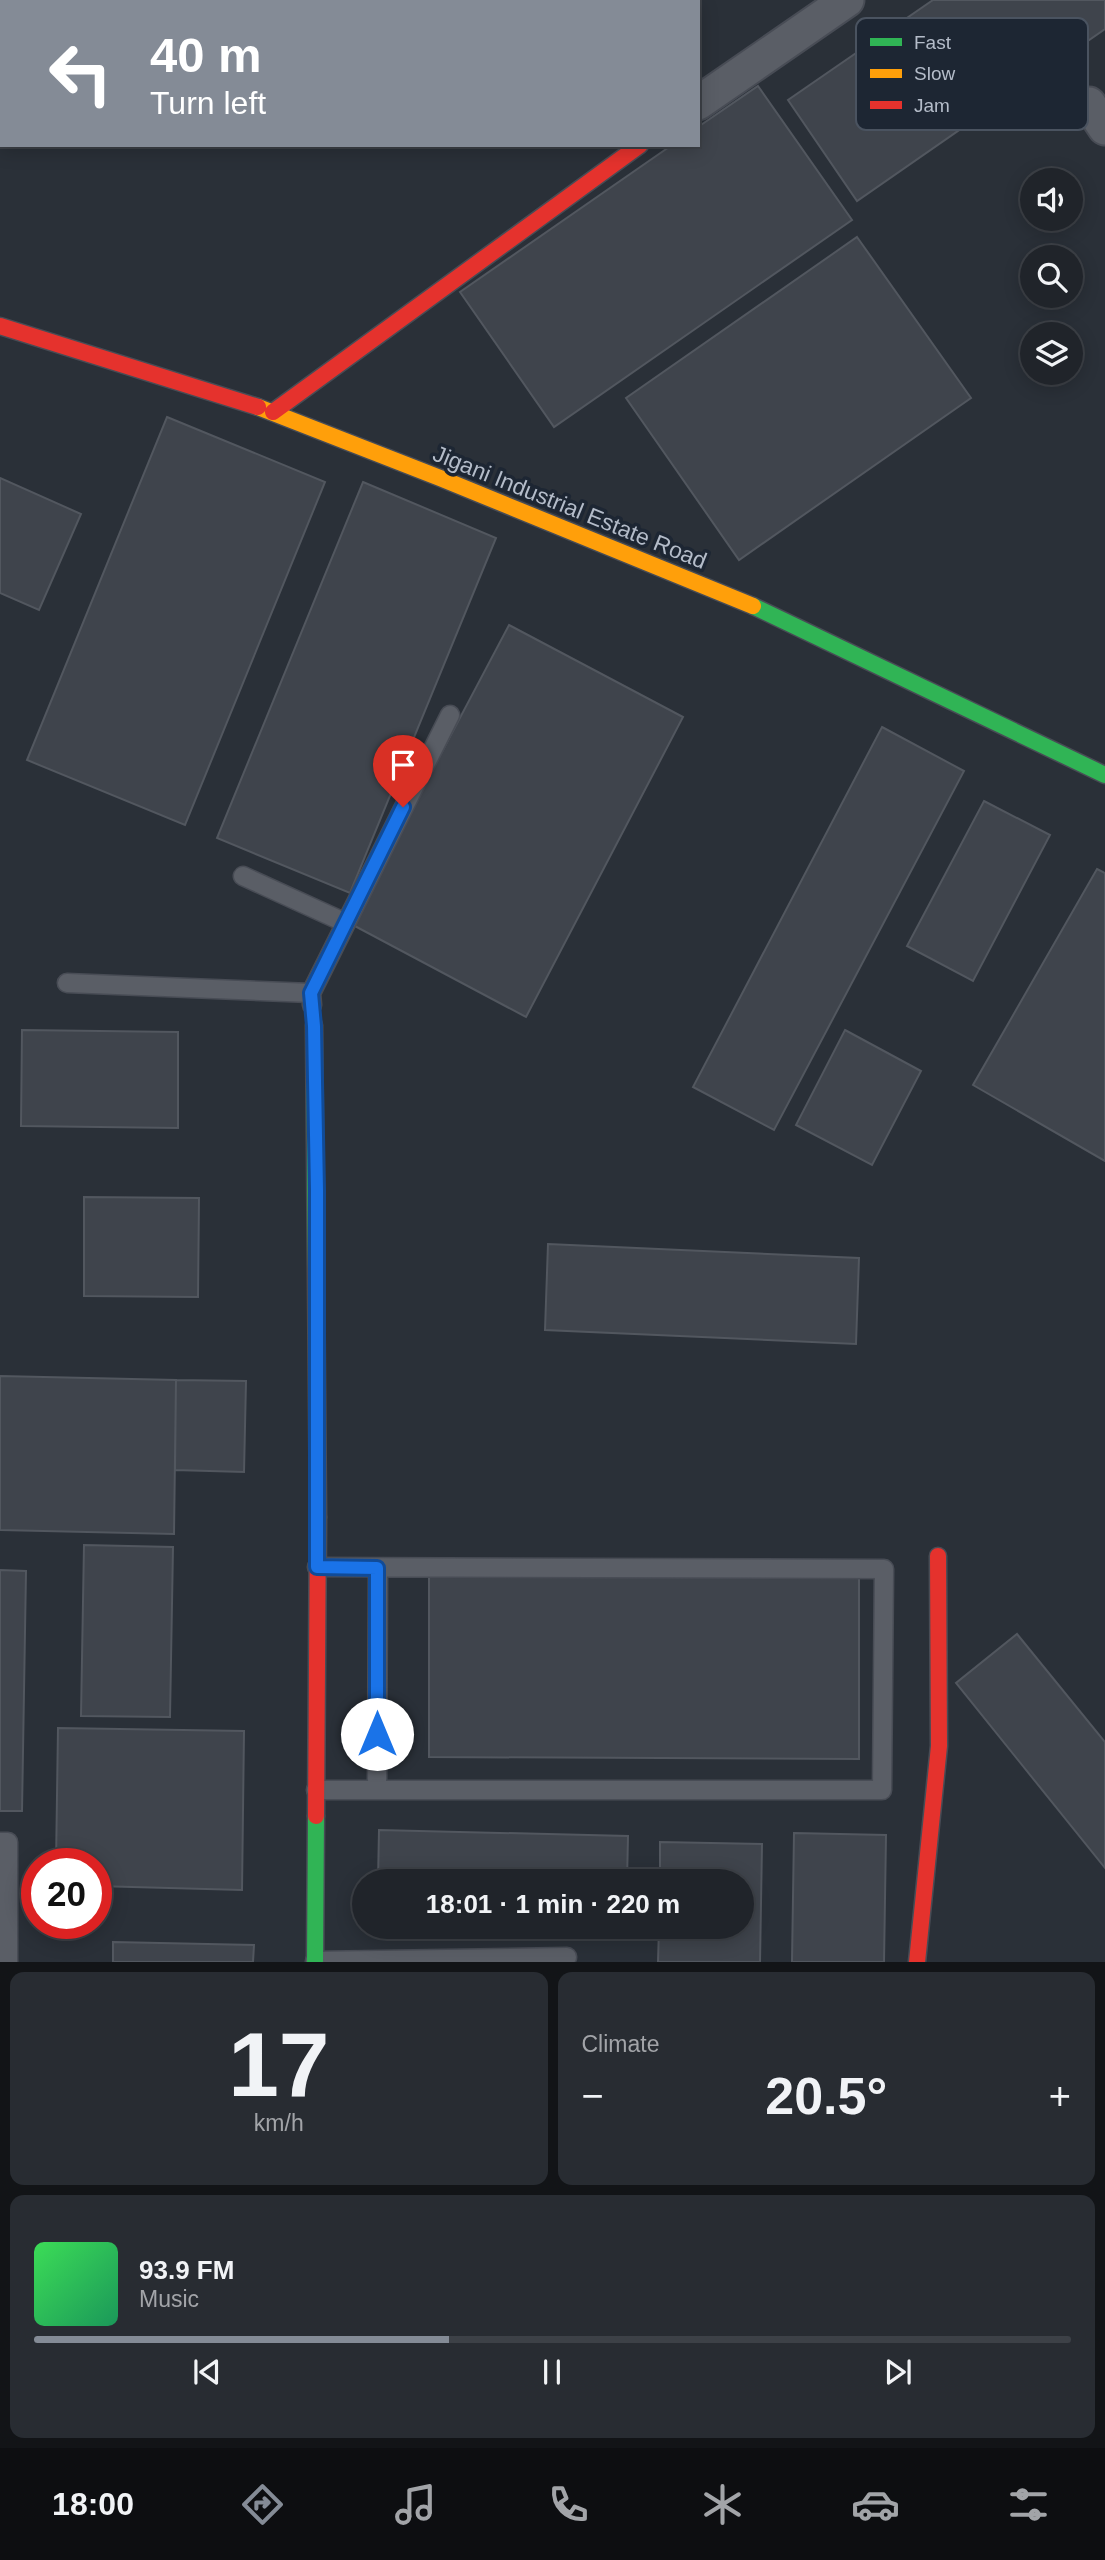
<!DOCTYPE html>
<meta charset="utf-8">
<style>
:root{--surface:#20242a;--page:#282c32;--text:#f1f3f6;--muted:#a2a4a8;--line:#3d4147;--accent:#848b96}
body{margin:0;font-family:Helvetica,sans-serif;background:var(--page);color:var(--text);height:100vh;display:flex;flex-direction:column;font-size:26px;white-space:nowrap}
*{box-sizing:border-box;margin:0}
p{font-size:23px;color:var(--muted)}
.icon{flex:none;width:38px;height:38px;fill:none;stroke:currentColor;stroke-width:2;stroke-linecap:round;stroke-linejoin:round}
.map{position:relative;height:1962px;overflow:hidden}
.details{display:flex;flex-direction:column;gap:10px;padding:10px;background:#121417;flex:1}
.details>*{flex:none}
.hud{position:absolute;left:0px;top:0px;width:700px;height:147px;box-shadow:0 4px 18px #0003,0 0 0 2px var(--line);background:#848b96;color:#fff;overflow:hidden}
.tools{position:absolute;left:1020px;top:168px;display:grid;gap:14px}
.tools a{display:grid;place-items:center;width:63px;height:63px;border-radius:50%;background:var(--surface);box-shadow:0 4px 18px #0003,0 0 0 2px var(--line);font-size:35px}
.speed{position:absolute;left:21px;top:1848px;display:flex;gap:14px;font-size:35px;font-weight:700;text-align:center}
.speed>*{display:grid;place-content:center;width:91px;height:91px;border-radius:50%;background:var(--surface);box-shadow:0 4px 18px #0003,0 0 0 2px var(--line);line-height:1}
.speed .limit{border:10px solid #d22;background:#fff;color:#111}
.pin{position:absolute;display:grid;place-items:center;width:60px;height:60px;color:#fff;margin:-72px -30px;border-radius:50% 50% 50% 0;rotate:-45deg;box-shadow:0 0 7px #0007}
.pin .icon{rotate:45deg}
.me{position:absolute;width:77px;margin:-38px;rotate:0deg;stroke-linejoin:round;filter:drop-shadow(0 0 5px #0008)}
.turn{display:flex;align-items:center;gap:24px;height:147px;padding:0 35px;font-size:32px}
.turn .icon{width:91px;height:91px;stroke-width:2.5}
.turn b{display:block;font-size:49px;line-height:60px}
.big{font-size:52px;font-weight:600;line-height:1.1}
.details .tile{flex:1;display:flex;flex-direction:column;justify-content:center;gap:10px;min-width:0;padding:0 24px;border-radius:14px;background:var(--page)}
.details .dial{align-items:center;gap:0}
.dial b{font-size:91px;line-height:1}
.song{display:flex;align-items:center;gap:21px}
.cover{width:84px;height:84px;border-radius:10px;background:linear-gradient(135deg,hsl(130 70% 55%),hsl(150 70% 35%))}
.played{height:7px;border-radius:4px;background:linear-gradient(90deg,var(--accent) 40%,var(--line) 40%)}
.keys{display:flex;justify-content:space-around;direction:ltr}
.heat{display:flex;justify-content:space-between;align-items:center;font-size:38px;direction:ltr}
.details .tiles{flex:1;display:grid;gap:10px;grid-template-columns:1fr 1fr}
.tile:last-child{grid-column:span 2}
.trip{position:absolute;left:352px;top:1869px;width:402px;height:70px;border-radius:35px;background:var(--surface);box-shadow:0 4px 18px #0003,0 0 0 2px var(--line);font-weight:600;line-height:70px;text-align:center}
.tab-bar{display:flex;height:112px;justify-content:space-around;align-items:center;background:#0d0e11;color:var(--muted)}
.tab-bar .icon{width:49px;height:49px}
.tab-bar .on{color:var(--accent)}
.tab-bar b{font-size:32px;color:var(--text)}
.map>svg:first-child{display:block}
.building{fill:#3f444c;stroke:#52575f;stroke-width:2}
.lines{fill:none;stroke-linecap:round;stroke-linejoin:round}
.lane-casing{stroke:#484c55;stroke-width:21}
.street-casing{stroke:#484c55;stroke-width:37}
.fast-casing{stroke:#484c55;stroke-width:19}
.slow-casing{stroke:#484c55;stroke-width:19}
.jam-casing{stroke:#484c55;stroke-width:19}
.lane{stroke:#5a5e66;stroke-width:18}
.street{stroke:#5a5e66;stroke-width:33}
.fast{stroke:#30b455;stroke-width:16}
.slow{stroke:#ff9f0a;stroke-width:16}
.jam{stroke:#e5322d;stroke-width:16}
.route-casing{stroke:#114b97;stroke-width:18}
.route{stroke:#1a73e8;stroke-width:12}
.labels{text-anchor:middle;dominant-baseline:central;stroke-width:7;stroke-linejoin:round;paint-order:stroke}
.street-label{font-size:23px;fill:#b4bcc9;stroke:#1d2633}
.key{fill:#1d2633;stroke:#4a5360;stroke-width:2}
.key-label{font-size:19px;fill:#b4bcc9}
</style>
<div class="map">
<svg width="1105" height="1962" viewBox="0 0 1105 1962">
<rect width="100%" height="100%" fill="#2a3038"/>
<!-- building -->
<path class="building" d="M933 0H1105V29L857 201 788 100Z
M758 86 852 220 554 427 460 292 672 145H698V127Z
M857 237 971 398 739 560 626 398Z
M167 417 325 482 185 825 27 760Z
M0 478 81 514 39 610 0 593Z
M363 482 496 538 350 893 217 838Z
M509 625 683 717 526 1017 351 924Z
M882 727 964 771 774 1130 693 1087Z
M984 801 1050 835 973 981 907 946Z
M1097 869 1105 873V1161L973 1085Z
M22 1030 178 1032V1128L21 1126Z
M845 1030 921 1071 872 1165 796 1125Z
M84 1197 199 1198 198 1297 84 1296Z
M548 1244 859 1258 856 1344 545 1330Z
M0 1376 176 1380 174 1534 0 1530Z
M176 1380 246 1381 244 1472 175 1470Z
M84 1545 173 1547 170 1717 81 1716Z
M0 1570 26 1571 22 1811H0Z
M429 1574 859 1576V1759L429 1757Z
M1017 1634 1105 1742V1868L956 1683Z
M58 1728 244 1731 242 1890 96 1886V1864H56Z
M379 1830 628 1836 627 1881H378Z
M794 1833 886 1835 884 1962H792Z
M660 1842 762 1844 760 1962H658L659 1927H742V1881H660Z
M377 1927H627V1933Z
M113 1942 254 1945 253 1962H113Z"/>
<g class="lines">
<!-- lane casing -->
<g class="lane-casing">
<path id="lane" d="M243 876 346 923
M67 983 311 993 312 1005
M311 993 450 715
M316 1790H882L884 1569 317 1567
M377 1790 378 1568
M0 1842H8V1962
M315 1961 567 1957"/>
</g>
<!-- street casing -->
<g class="street-casing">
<path id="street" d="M698 103 847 0
M1089 104 1105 128"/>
</g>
<!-- fast casing -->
<g class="fast-casing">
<path id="fast" d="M753 606 1105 775
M314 1025 318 1517
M315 1962 316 1816"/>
</g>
<!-- slow casing -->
<g class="slow-casing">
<path id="slow" d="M258 407 440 478 753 606"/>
</g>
<!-- jam casing -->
<g class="jam-casing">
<path id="jam" d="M0 326 258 407
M273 412 640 145
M316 1816 318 1517
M917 1962 939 1746 938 1556"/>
</g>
<!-- lane -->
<use href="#lane" class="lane"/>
<!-- street -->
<use href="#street" class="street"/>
<!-- fast -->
<use href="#fast" class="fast"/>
<!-- slow -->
<use href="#slow" class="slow"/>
<!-- jam -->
<use href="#jam" class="jam"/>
</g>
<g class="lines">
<!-- route casing -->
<g class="route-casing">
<path id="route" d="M377 1734V1568L317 1567V1190L314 1026 311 993 403 807"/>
</g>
<!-- route -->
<use href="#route" class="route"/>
</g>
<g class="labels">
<!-- street labels -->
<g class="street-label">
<text transform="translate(570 507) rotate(22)">Jigani Industrial Estate Road</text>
</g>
</g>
<!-- legend -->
<rect x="856" y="18" width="232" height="112" rx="10" class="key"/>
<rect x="870" y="38" width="32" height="8" fill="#30b455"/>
<rect x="870" y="69" width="32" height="9" fill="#ff9f0a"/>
<rect x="870" y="101" width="32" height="8" fill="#e5322d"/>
<g class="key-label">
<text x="914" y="49">Fast</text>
<text x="914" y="80">Slow</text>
<text x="914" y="112">Jam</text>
</g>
</svg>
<div class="tools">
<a><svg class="icon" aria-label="sound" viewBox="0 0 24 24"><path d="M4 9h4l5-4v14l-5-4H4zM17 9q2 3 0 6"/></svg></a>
<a><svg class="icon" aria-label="search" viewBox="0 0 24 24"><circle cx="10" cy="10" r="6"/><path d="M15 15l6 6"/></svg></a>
<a><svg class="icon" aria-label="layers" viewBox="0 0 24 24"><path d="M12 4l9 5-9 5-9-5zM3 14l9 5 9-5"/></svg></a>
</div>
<div class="speed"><div class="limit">20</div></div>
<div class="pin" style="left:403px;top:807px;background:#d93025"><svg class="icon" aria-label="arrive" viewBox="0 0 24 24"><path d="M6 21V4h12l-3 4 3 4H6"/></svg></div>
<svg class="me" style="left:377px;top:1734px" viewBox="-20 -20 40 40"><circle r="19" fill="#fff"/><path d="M0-13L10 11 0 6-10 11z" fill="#1a73e8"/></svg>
<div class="trip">18:01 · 1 min · 220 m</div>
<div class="hud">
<div class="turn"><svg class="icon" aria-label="left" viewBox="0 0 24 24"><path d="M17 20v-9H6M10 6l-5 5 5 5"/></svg><div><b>40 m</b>Turn left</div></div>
</div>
</div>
<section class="details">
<div class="tiles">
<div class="tile dial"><b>17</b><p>km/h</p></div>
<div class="tile"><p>Climate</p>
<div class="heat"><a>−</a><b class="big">20.5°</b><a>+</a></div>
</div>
<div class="tile">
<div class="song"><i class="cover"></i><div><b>93.9 FM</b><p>Music</p></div></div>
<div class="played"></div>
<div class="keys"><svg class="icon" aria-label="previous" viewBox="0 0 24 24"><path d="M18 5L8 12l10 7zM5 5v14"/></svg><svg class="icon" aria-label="pause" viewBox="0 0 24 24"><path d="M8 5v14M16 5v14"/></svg><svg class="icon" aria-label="next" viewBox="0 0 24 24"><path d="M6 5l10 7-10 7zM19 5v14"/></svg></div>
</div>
</div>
</section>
<nav class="tab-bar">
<b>18:00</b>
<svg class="icon on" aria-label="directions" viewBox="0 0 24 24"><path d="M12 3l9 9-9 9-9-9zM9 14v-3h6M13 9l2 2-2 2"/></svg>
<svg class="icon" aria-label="music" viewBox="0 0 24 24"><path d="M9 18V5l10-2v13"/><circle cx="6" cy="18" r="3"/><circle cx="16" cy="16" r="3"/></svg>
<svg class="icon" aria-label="phone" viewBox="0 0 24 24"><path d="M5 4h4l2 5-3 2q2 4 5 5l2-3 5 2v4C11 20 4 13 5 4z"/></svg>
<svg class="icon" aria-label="climate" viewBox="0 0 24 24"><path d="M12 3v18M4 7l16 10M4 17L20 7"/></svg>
<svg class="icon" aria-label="car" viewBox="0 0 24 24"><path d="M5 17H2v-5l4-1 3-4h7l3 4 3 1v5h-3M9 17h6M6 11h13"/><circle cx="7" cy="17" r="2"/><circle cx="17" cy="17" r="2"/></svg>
<svg class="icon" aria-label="filters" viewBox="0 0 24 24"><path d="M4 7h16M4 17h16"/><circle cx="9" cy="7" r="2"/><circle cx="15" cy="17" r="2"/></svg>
</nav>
